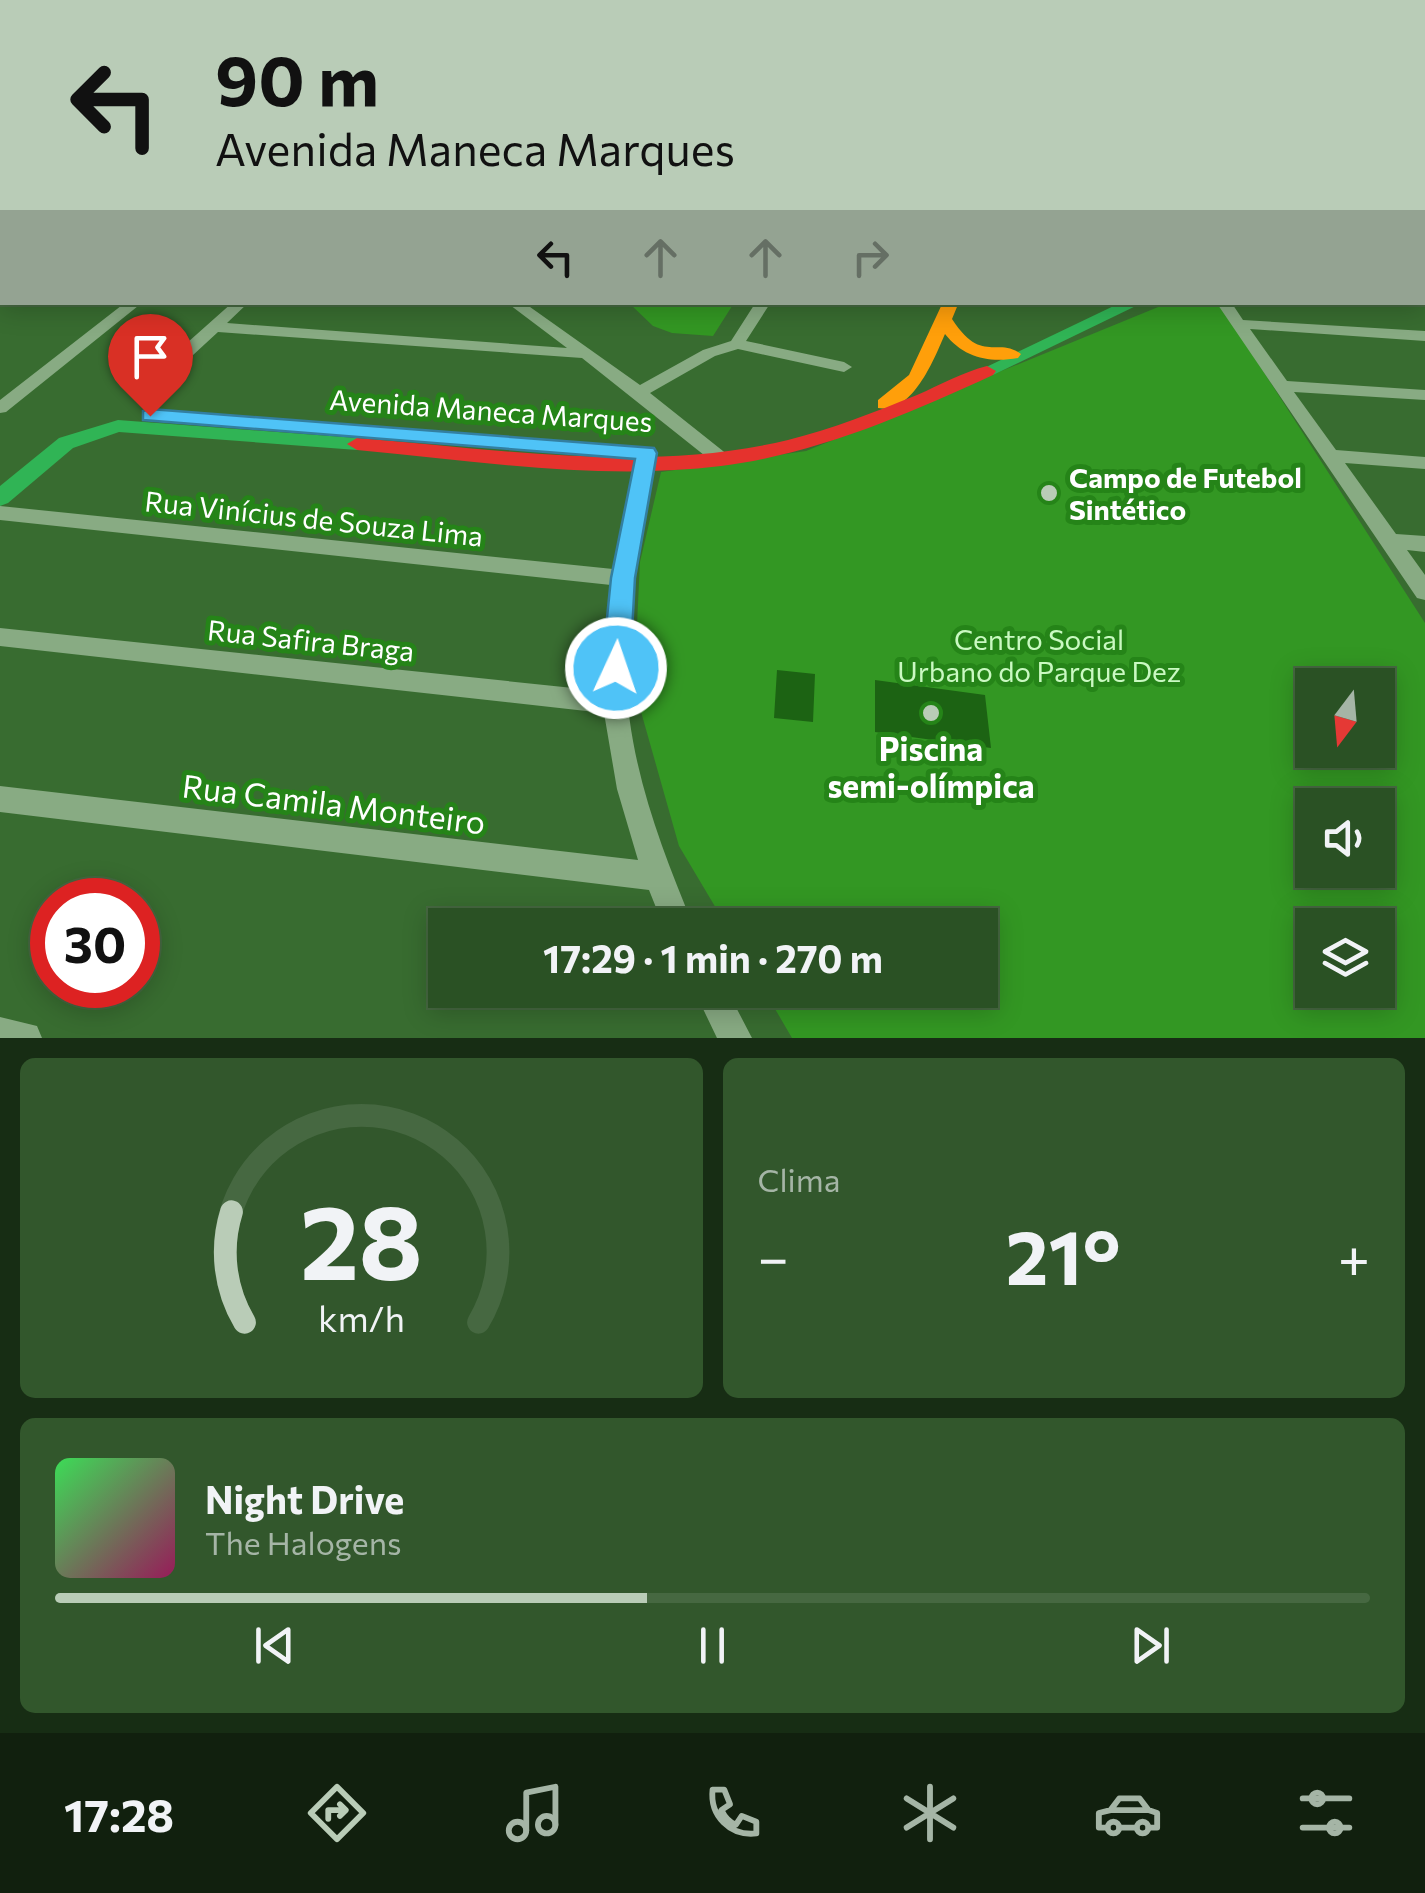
<!DOCTYPE html>
<html lang="pt">
<meta charset="utf-8">
<style>
:root{--surface:#2a5124;--page:#32572c;--text:#f1f3f6;--muted:#a5b5a6;--line:#466841;--accent:#b9ccb7}
body{margin:0;font-family:Commissioner,sans-serif;background:var(--page);color:var(--text);height:100vh;display:flex;flex-direction:column;font-size:38px;white-space:nowrap}
*{box-sizing:border-box;margin:0}
p{font-size:32px;color:var(--muted)}
.icon{flex:none;width:55px;height:55px;fill:none;stroke:currentColor;stroke-width:2;stroke-linecap:round;stroke-linejoin:round}
.map{position:relative;height:1038px;overflow:hidden}
.panel{display:flex;flex-direction:column;gap:20px;padding:20px;background:#172d14;flex:1}
.panel>*{flex:none}
.top-card{position:absolute;left:0px;top:0px;width:1425px;height:305px;box-shadow:0 5px 25px #0003,0 0 0 2px var(--line);background:#b9ccb7;color:#111;overflow:hidden}
.needle{width:65px;rotate:196deg}
.fabs{position:absolute;left:1295px;top:668px;display:grid;gap:20px}
.fabs a{display:grid;place-items:center;width:100px;height:100px;border-radius:0px;background:var(--surface);box-shadow:0 5px 25px #0003,0 0 0 2px var(--line);font-size:50px}
.speed{position:absolute;left:30px;top:878px;display:flex;gap:20px;font-size:50px;font-weight:700;text-align:center}
.speed>*{display:grid;place-content:center;width:130px;height:130px;border-radius:50%;background:var(--surface);box-shadow:0 5px 25px #0003,0 0 0 2px var(--line);line-height:1}
.speed .limit{border:15px solid #d22;background:#fff;color:#111}
.pin{position:absolute;display:grid;place-items:center;width:85px;height:85px;color:#fff;margin:-102px -42px;border-radius:50% 50% 50% 0;rotate:-45deg;box-shadow:0 0 10px #0007}
.pin .icon{rotate:45deg}
.me{position:absolute;width:110px;margin:-55px;rotate:3deg;stroke-linejoin:round;filter:drop-shadow(0 0 8px #0008)}
.turn{display:flex;align-items:center;gap:35px;height:210px;padding:0 50px;font-size:45px}
.turn .icon{width:130px;height:130px;stroke-width:2.5}
.turn b{display:block;font-size:70px;line-height:85px}
.lanes{display:flex;align-items:center;height:95px;padding:0 50px;background:#0003;justify-content:center;gap:50px;direction:ltr}
.lanes .off{opacity:.35}
.big{font-size:75px;font-weight:700;line-height:1.1}
.panel .tile{flex:1;display:flex;flex-direction:column;justify-content:center;gap:15px;min-width:0;padding:0 35px;border-radius:15px;background:var(--page)}
.panel .dial{align-items:center;gap:0}
.dial svg{height:260px;overflow:visible;fill:none;stroke:var(--line);stroke-width:7;stroke-linecap:round;text-anchor:middle}
.dial text{fill:var(--text);stroke:none}
.song{display:flex;align-items:center;gap:30px}
.cover{width:120px;height:120px;border-radius:15px;background:linear-gradient(135deg,hsl(130 70% 55%),hsl(330 70% 35%))}
.played{height:10px;border-radius:5px;background:linear-gradient(90deg,var(--accent) 45%,var(--line) 45%)}
.keys{display:flex;justify-content:space-around;direction:ltr}
.heat{display:flex;justify-content:space-between;align-items:center;font-size:55px;direction:ltr}
.panel .tiles{flex:1;display:grid;gap:20px;grid-template-columns:1fr 1fr}
.tile:last-child{grid-column:span 2}
.trip{position:absolute;left:428px;top:908px;width:570px;height:100px;border-radius:0px;background:var(--surface);box-shadow:0 5px 25px #0003,0 0 0 2px var(--line);font-weight:700;line-height:100px;text-align:center}
.dock{display:flex;height:160px;justify-content:space-around;align-items:center;background:#11200e;color:var(--muted)}
.dock .icon{width:70px;height:70px}
.dock .current{color:var(--accent)}
.dock b{font-size:45px;color:var(--text)}
.map>svg:first-child{display:block}
.green{fill:#339723;fill-rule:evenodd}
.water{fill:#1c6313}
.lines{fill:none;stroke-linecap:round;stroke-linejoin:round}
.street{fill:#88ab83;fill-rule:evenodd}
.fast{fill:#30b455;fill-rule:evenodd}
.slow{fill:#ff9f0a;fill-rule:evenodd}
.jam{fill:#e5322d;fill-rule:evenodd}
.route{fill:#4fc3f7;stroke:#337fa1;stroke-width:2.5}
.poi-dot{fill:#b9ccb7;stroke:#258418;stroke-width:4}
.labels{text-anchor:middle;dominant-baseline:central;stroke-width:10;stroke-linejoin:round;paint-order:stroke}
.street-label{font-size:28px;fill:#fff;stroke:#258418}
.poi-label{font-size:28px;font-weight:bold;fill:#fff;stroke:#258418;text-anchor:start}
.park-label{font-size:28px;fill:#caf9c2;stroke:#258418}
.near-poi-label{font-size:32px;font-weight:bold;fill:#fff;stroke:#258418}
.near-street-label{font-size:32px;fill:#fff;stroke:#258418}
</style>
<div class="map">
<svg width="1425" height="1038" viewBox="0 0 1425 1038">
<rect width="100%" height="100%" fill="#386c30"/>
<!-- green -->
<path class="green" d="M629 303H734L713 336 672 333 653 326Z
M1168 303 1220 304 1425 623V1038H792L764 990H980V925H726L679 846 634 687 640 562 661 472 806 451ZM1312 685H1378V750H1312ZM1312 805H1378V870H1312ZM1312 925H1378V990H1312Z"/>
<!-- water -->
<path class="water" d="M777 670 815 674 813 722 774 718Z
M875 680 985 695 991 748 875 732Z"/>
<g class="lines">
<!-- street -->
<path class="street" d="M1422 189H1425L1422 197Z
M1422 284H1425V292H1422Z
M126 302H143L6 412 0 413V400Z
M233 302H249L227 323 567 348 506 302H523L640 385 703 350 731 341 756 302H771L746 341 844 362 852 367 844 372 738 349 715 356 650 393 728 455 730 459 728 463H714L582 358 218 332 154 391H142V383Z
M1216 302H1231L1243 320 1425 331V341L1250 329 1287 381 1425 390V400L1294 392 1336 450 1425 457V469L1345 463 1396 534 1425 536V552L1407 550 1425 575V600L1417 598Z
M647 447 656 453C642 526 624 599 626 674 628 762 660 845 693 925H663L649 890 0 812V786L638 860 617 789 604 713 0 646V628L602 691 603 641 611 585 0 520V506L613 569 638 453Z
M694 990H727L752 1038H717Z
M0 1017 37 1026 42 1038H0Z"/>
<!-- fast -->
<path class="fast" d="M1122 302H1144L993 375H981L978 371Z
M118 420 357 438 367 444 357 450 119 432 73 448 8 503 0 506V486L59 438Z"/>
<!-- slow -->
<path class="slow" d="M1422 251H1425V259H1422Z
M943 302H959L952 319C982 365 997 336 1021 354L1018 358C989 363 964 358 945 334 934 359 913 414 878 408V400L909 375Z"/>
<!-- jam -->
<path class="jam" d="M987 366 996 371 993 375C906 415 816 454 721 466 600 481 477 461 357 450L347 444 357 438C499 449 647 474 788 440 832 429 875 412 917 395 940 385 963 372 987 366Z"/>
</g>
<!-- sky -->
<linearGradient id="sky" x2="0" y2="1"><stop stop-color="#1f3b1a"/><stop offset="0.49" stop-color="#4d7859"/><stop offset="1" stop-color="#4d7859" stop-opacity="0"/></linearGradient>
<rect width="1425" height="284" fill="url(#sky)"/>
<!-- route -->
<path class="route" d="M150 409 654 448 657 453 635 578 630 668 626 676 616 679 606 676 602 668 611 578 635 459 143 420V411Z"/>
<!-- markers -->
<g class="poi-dot">
<circle cx="1049" cy="493" r="10"/>
<circle cx="931" cy="713" r="10"/>
</g>
<g class="labels">
<!-- street labels -->
<g class="street-label">
<text transform="translate(491 410) rotate(4)">Avenida Maneca Marques</text>
<text transform="translate(314 518) rotate(6)">Rua Vinícius de Souza Lima</text>
<text transform="translate(311 640) rotate(6)">Rua Safira Braga</text>
</g>
<!-- poi labels -->
<g class="poi-label">
<text x="1069" y="477">Campo de Futebol<tspan x="1069" dy="32">Sintético</tspan></text>
</g>
<!-- park labels -->
<g class="park-label">
<text x="1039" y="639">Centro Social<tspan x="1039" dy="32">Urbano do Parque Dez</tspan></text>
</g>
<!-- near-poi labels -->
<g class="near-poi-label">
<text x="931" y="748">Piscina<tspan x="931" dy="37">semi-olímpica</tspan></text>
</g>
<!-- near-street labels -->
<g class="near-street-label">
<text transform="translate(334 803) rotate(7)">Rua Camila Monteiro</text>
</g>
</g>
</svg>
<div class="fabs">
<a><svg class="needle" viewBox="-14 -14 28 28"><path d="M0-13l5 13h-10z" fill="#e53935"/><path d="M0 13l5-13h-10z" fill="#a5b5a6"/></svg></a>
<a><svg class="icon" aria-label="sound" viewBox="0 0 24 24"><path d="M4 9h4l5-4v14l-5-4H4zM17 9q2 3 0 6"/></svg></a>
<a><svg class="icon" aria-label="layers" viewBox="0 0 24 24"><path d="M12 4l9 5-9 5-9-5zM3 14l9 5 9-5"/></svg></a>
</div>
<div class="speed"><div class="limit">30</div></div>
<div class="pin" style="left:150px;top:416px;background:#d93025"><svg class="icon" aria-label="arrive" viewBox="0 0 24 24"><path d="M6 21V4h12l-3 4 3 4H6"/></svg></div>
<svg class="me" style="left:616px;top:668px" viewBox="-20 -20 40 40"><circle r="17" fill="#4fc3f7" stroke="#fff" stroke-width="3"/><path d="M0-11L8 9 0 5-8 9z" fill="#fff"/></svg>
<div class="trip">17:29 · 1 min · 270 m</div>
<div class="top-card">
<div class="turn"><svg class="icon" aria-label="left" viewBox="0 0 24 24"><path d="M17 20v-9H6M10 6l-5 5 5 5"/></svg><div><b>90 m</b>Avenida Maneca Marques</div></div>
<div class="lanes"><svg class="icon" aria-label="left" viewBox="0 0 24 24"><path d="M17 20v-9H6M10 6l-5 5 5 5"/></svg><svg class="icon off" aria-label="ahead" viewBox="0 0 24 24"><path d="M12 20V5M6 11l6-6 6 6"/></svg><svg class="icon off" aria-label="ahead" viewBox="0 0 24 24"><path d="M12 20V5M6 11l6-6 6 6"/></svg><svg class="icon off" aria-label="right" viewBox="0 0 24 24"><path d="M7 20v-9h11M14 6l5 5-5 5"/></svg></div>
</div>
</div>
<section class="panel">
<div class="tiles">
<div class="tile dial"><svg viewBox="0 0 100 80">
<path d="M14 69A42 42 0 1 1 86 69"/>
<path d="M14 69A42 42 0 0 1 10 35" stroke="#b9ccb7"/>
<text x="50" y="56" font-size="32" font-weight="700">28</text>
<text x="50" y="72" font-size="11">km/h</text>
</svg></div>
<div class="tile"><p>Clima</p>
<div class="heat"><a>−</a><b class="big">21°</b><a>+</a></div>
</div>
<div class="tile">
<div class="song"><i class="cover"></i><div><b>Night Drive</b><p>The Halogens</p></div></div>
<div class="played"></div>
<div class="keys"><svg class="icon" aria-label="previous" viewBox="0 0 24 24"><path d="M18 5L8 12l10 7zM5 5v14"/></svg><svg class="icon" aria-label="pause" viewBox="0 0 24 24"><path d="M8 5v14M16 5v14"/></svg><svg class="icon" aria-label="next" viewBox="0 0 24 24"><path d="M6 5l10 7-10 7zM19 5v14"/></svg></div>
</div>
</div>
</section>
<nav class="dock">
<b>17:28</b>
<svg class="icon current" aria-label="directions" viewBox="0 0 24 24"><path d="M12 3l9 9-9 9-9-9zM9 14v-3h6M13 9l2 2-2 2"/></svg>
<svg class="icon" aria-label="music" viewBox="0 0 24 24"><path d="M9 18V5l10-2v13"/><circle cx="6" cy="18" r="3"/><circle cx="16" cy="16" r="3"/></svg>
<svg class="icon" aria-label="phone" viewBox="0 0 24 24"><path d="M5 4h4l2 5-3 2q2 4 5 5l2-3 5 2v4C11 20 4 13 5 4z"/></svg>
<svg class="icon" aria-label="climate" viewBox="0 0 24 24"><path d="M12 3v18M4 7l16 10M4 17L20 7"/></svg>
<svg class="icon" aria-label="car" viewBox="0 0 24 24"><path d="M5 17H2v-5l4-1 3-4h7l3 4 3 1v5h-3M9 17h6M6 11h13"/><circle cx="7" cy="17" r="2"/><circle cx="17" cy="17" r="2"/></svg>
<svg class="icon" aria-label="filters" viewBox="0 0 24 24"><path d="M4 7h16M4 17h16"/><circle cx="9" cy="7" r="2"/><circle cx="15" cy="17" r="2"/></svg>
</nav>
